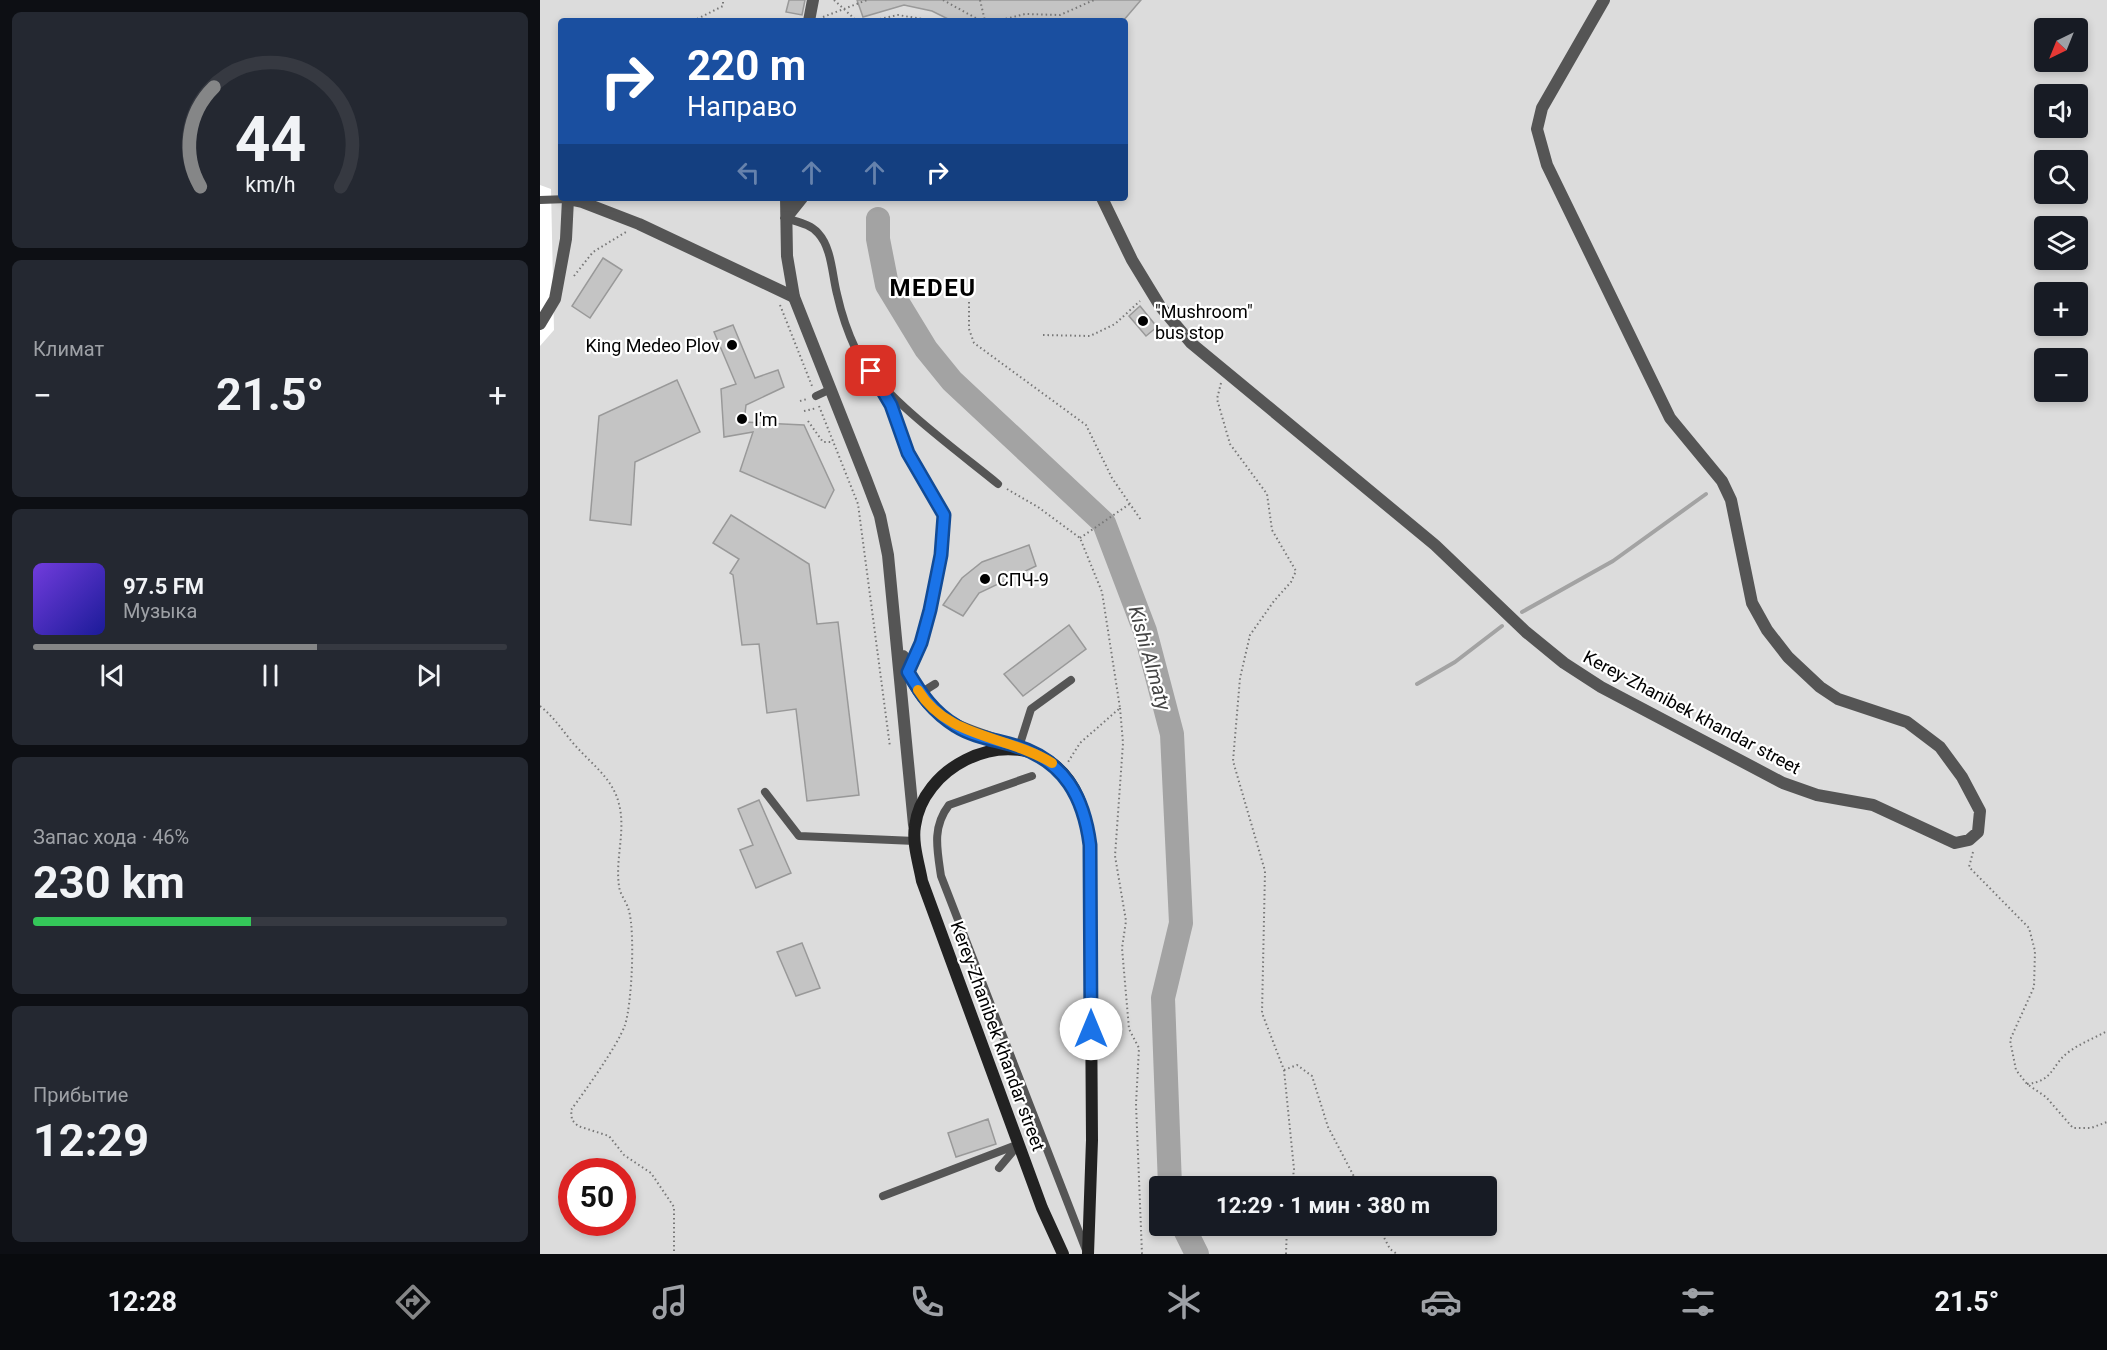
<!DOCTYPE html>
<html lang="ru">
<meta charset="utf-8">
<style>
:root{--surface:#171b24;--page:#242831;--text:#f1f3f6;--muted:#9ea1a6;--line:#363941;--accent:#858687}
body{margin:0;font-family:Roboto,sans-serif;background:var(--page);color:var(--text);height:100vh;display:flex;flex-direction:column;font-size:22px;white-space:nowrap}
*{box-sizing:border-box;margin:0}
p{font-size:20px;color:var(--muted)}
.icon{flex:none;width:33px;height:33px;fill:none;stroke:currentColor;stroke-width:2;stroke-linecap:round;stroke-linejoin:round}
.map{position:relative;flex:1;overflow:hidden}
.panel{display:flex;flex-direction:column;gap:12px;padding:12px;background:#0d0f14;width:540px}
.panel>*{flex:none}
.hud{position:absolute;left:18px;top:18px;width:570px;height:183px;border-radius:6px;box-shadow:0 3px 9px #0003;background:#1a4fa0;color:#fff;overflow:hidden}
.needle{width:39px;rotate:223deg}
.controls{position:absolute;left:1494px;top:18px;display:grid;gap:12px}
.controls a{display:grid;place-items:center;width:54px;height:54px;border-radius:6px;background:var(--surface);box-shadow:0 3px 9px #0003;font-size:30px}
.speed{position:absolute;left:18px;top:1158px;display:flex;gap:12px;font-size:30px;font-weight:700;text-align:center}
.speed>*{display:grid;place-content:center;width:78px;height:78px;border-radius:50%;background:var(--surface);box-shadow:0 3px 9px #0003;line-height:1}
.speed .limit{border:9px solid #d22;background:#fff;color:#111}
.pin{position:absolute;display:grid;place-items:center;width:51px;height:51px;color:#fff;margin:-26px;border-radius:12px;box-shadow:0 3px 9px #0006}
.me{position:absolute;width:66px;margin:-33px;rotate:0deg;stroke-linejoin:round;filter:drop-shadow(0 0 4px #0008)}
.turn{display:flex;align-items:center;gap:21px;height:126px;padding:0 30px;font-size:27px}
.turn .icon{width:78px;height:78px;stroke-width:2.5}
.turn b{display:block;font-size:42px;line-height:51px}
.lanes{display:flex;align-items:center;height:57px;padding:0 30px;background:#0003;justify-content:center;gap:30px;direction:ltr}
.lanes .off{opacity:.35}
.big{font-size:45px;font-weight:700;line-height:1.1}
.panel .card{flex:1;display:flex;flex-direction:column;justify-content:center;gap:9px;min-width:0;padding:0 21px;border-radius:9px;background:var(--page)}
.panel .dial{align-items:center;gap:0}
.dial svg{height:156px;overflow:visible;fill:none;stroke:var(--line);stroke-width:7;stroke-linecap:round;text-anchor:middle}
.dial text{fill:var(--text);stroke:none}
.song{display:flex;align-items:center;gap:18px}
.cover{width:72px;height:72px;border-radius:9px;background:linear-gradient(135deg,hsl(260 70% 55%),hsl(240 70% 35%))}
.played{height:6px;border-radius:3px;background:linear-gradient(90deg,var(--accent) 60%,var(--line) 60%)}
.keys{display:flex;justify-content:space-around;direction:ltr}
.heat{display:flex;justify-content:space-between;align-items:center;font-size:33px;direction:ltr}
.charge{height:9px;border-radius:4px;background:linear-gradient(90deg,#34c759 46%,var(--line) 0)}
.trip{position:absolute;left:609px;top:1176px;width:348px;height:60px;border-radius:6px;background:var(--surface);box-shadow:0 3px 9px #0003;font-weight:700;line-height:60px;text-align:center}
.menu{display:flex;height:96px;justify-content:space-around;align-items:center;background:#090b0e;color:var(--muted)}
.menu .icon{width:42px;height:42px}
.menu .current{color:var(--accent)}
.menu b{font-size:27px;color:var(--text)}
main{display:flex;flex:1;min-height:0}
.map>svg:first-child{display:block}
.green{fill:#dcdcdc;fill-rule:evenodd}
.lines{fill:none;stroke-linecap:round;stroke-linejoin:round}
.stream{stroke:#a3a3a3;stroke-width:4}
.river{stroke:#a3a3a3;stroke-width:24}
.building{fill:#c4c4c4;stroke:#999;stroke-width:1.5}
.path{stroke:#777;stroke-width:2;stroke-dasharray:1.5 3;stroke-linecap:butt}
.service{stroke:#555;stroke-width:8}
.minor{stroke:#555;stroke-width:12}
.tertiary{stroke:#555;stroke-width:12}
.secondary{stroke:#222;stroke-width:12}
.route-casing{stroke:#114b97;stroke-width:15}
.route{stroke:#1a73e8;stroke-width:10}
.slow{stroke:#f59e0b;stroke-width:10}
.poi-dot{fill:#000;stroke:#fff;stroke-width:2}
.labels{text-anchor:middle;dominant-baseline:central;stroke-width:4.5;stroke-linejoin:round;paint-order:stroke}
.poi-label{font-size:18px;fill:#000;stroke:#fff;text-anchor:start}
.street-label{font-size:18px;fill:#000;stroke:#fff}
.water-label{font-size:20px;font-style:italic;fill:#444;stroke:#fff}
.district-label{font-size:24px;font-weight:bold;letter-spacing:1.5px;fill:#000;stroke:#fff}
</style>
<main>
<section class="panel">
<div class="card dial"><svg viewBox="0 0 100 80">
<path d="M14 69A42 42 0 1 1 86 69"/>
<path d="M14 69A42 42 0 0 1 21 18" stroke="#858687"/>
<text x="50" y="56" font-size="32" font-weight="700">44</text>
<text x="50" y="72" font-size="11">km/h</text>
</svg></div>
<div class="card"><p>Климат</p>
<div class="heat"><a>−</a><b class="big">21.5°</b><a>+</a></div>
</div>
<div class="card">
<div class="song"><i class="cover"></i><div><b>97.5 FM</b><p>Музыка</p></div></div>
<div class="played"></div>
<div class="keys"><svg class="icon" aria-label="previous" viewBox="0 0 24 24"><path d="M18 5L8 12l10 7zM5 5v14"/></svg><svg class="icon" aria-label="pause" viewBox="0 0 24 24"><path d="M8 5v14M16 5v14"/></svg><svg class="icon" aria-label="next" viewBox="0 0 24 24"><path d="M6 5l10 7-10 7zM19 5v14"/></svg></div>
</div>
<div class="card"><p>Запас хода · 46%</p><b class="big">230 km</b><div class="charge"></div></div>
<div class="card"><p>Прибытие</p><b class="big">12:29</b></div>
</section>
<div class="map">
<svg width="1567" height="1254" viewBox="0 0 1567 1254">
<rect width="100%" height="100%" fill="#fff"/>
<!-- green -->
<path class="green" d="M0 0H1567V1254H0V346L14 330 11 189 0 185ZM21 21H585V198H21ZM1504 28H1538V62H1504ZM1504 94H1538V128H1504ZM1504 160H1538V194H1504ZM1504 226H1538V260H1504ZM1504 292H1538V326H1504ZM1504 358H1538V392H1504ZM32 1172H82V1222H32ZM620 1186H946V1226H620Z"/>
<g class="lines">
<!-- stream -->
<path class="stream" d="M982 612 1073 561 1166 494
M877 684 915 662 962 626"/>
<!-- river -->
<path class="river" d="M338 219V239L347 285 386 349 412 381 564 523 605 631 632 734 641 923 623 998 630 1186
M643 1226 657 1254"/>
</g>
<!-- building -->
<path class="building" d="M249 0H265L262 15 246 12Z
M317 0H601L583 21H412L392 11 364 5 323 17Z
M63 258 82 270 50 318 32 306Z
M600 306 617 327 606 336 589 316Z
M193 325 215 378 238 370 244 387 206 405 204 422 264 425 294 490 285 508 200 471 213 432 184 437 181 389 196 384 174 332Z
M137 380 160 432 95 462 91 525 50 520 59 416Z
M191 515 269 564 277 624 298 622 319 795 267 801 256 709 227 713 219 644 202 645 193 575 190 573 199 559 173 543Z
M489 545 496 566 439 593 423 616 403 605 422 578 442 562Z
M529 625 546 649 483 696 464 674Z
M219 800 251 873 216 888 200 850 213 845 198 809Z
M262 943 280 988 256 996 237 952Z
M448 1119 456 1144 416 1157 408 1133Z"/>
<g class="lines">
<!-- path -->
<path class="path" d="M294 0 317 21
M403 0 441 21
M440 0 445 21
M283 17 327 0
M153 21 183 6V0
M331 21 358 15 394 21
M457 21 485 14 520 15 554 0
M34 276 53 252 86 232
M429 302V329L434 343 546 425 572 478 601 520
M240 305 272 386
M503 335 550 336 575 324 600 301
M681 383 677 399 690 444 727 494 732 530 756 571 751 582 734 601 710 635 700 678 693 761 725 871 722 1013 744 1070 754 1169 752 1186
M260 401 267 399
M279 406 318 504 350 747
M264 411 277 408
M268 421 283 442H293
M467 489 498 507 540 538 562 592 580 708 540 743 528 762
M540 538 591 503
M0 706C14 717 22 730 33 743 50 763 73 778 79 804 86 831 75 859 79 886 80 895 87 902 89 911 95 933 92 1003 85 1025 78 1045 45 1091 31 1110L32 1120 38 1126 69 1136 84 1155 111 1173 134 1207V1254
M580 708 583 743 575 856 586 921 582 948 589 1029 599 1048 596 1104 602 1254
M1433 852 1429 867 1489 928 1495 951 1494 987 1470 1040 1476 1070 1487 1084 1506 1097 1533 1128H1551L1567 1122
M744 1070 757 1065 772 1076 788 1127 819 1186
M1487 1084C1515 1081 1511 1064 1530 1051 1541 1043 1555 1038 1567 1031
M838 1226 850 1249 857 1254
M746 1254 747 1226"/>
<!-- service -->
<path class="service" d="M0 200 28 199
M246 218C257 222 270 224 278 233 292 248 292 275 297 294 301 312 308 333 316 350 339 395 418 451 458 484
M339 384C352 406 358 429 368 452 375 470 400 499 404 516 410 550 383 639 368 671
M276 396 291 389
M384 700 387 689 395 684
M479 747 491 709 531 680
M492 776 409 805C392 827 397 849 401 876L546 1250
M225 792 259 836 375 841
M459 1168 479 1144
M343 1196 479 1144"/>
<!-- minor -->
<path class="minor" d="M0 324 15 299 26 239 28 199 42 202 99 224 254 297"/>
<!-- tertiary -->
<path class="tertiary" d="M269 21 273 0
M246 198 247 256 254 297 326 479 340 516 348 555 374 825
M562 198 592 260 620 306 651 343 895 545 986 632 1024 663 1061 687 1243 783 1277 795 1333 805 1415 843 1429 840 1438 832 1440 811 1422 777 1400 747 1367 722 1298 699 1280 687 1248 657 1227 630 1212 603 1191 500 1182 481 1130 418 1007 165 997 129 1002 108 1064 0
M246 218 262 198
M363 656C382 724 424 728 481 748"/>
<!-- secondary -->
<path class="secondary" d="M523 1254 502 1208 382 881C379 864 372 843 375 826 382 769 459 728 509 761 538 780 546 814 550 845L552 1140 548 1254"/>
</g>
<g class="lines">
<!-- route casing -->
<g class="route-casing">
<path id="route" d="M331 371 351 405 368 453 404 515 401 555 390 610 381 643 368 672C381 694 393 712 416 726 433 737 457 740 476 746 525 761 544 798 550 845L551 1029"/>
</g>
<!-- route -->
<use href="#route" class="route"/>
<!-- slow -->
<path class="slow" d="M378 690C408 739 467 735 512 763"/>
</g>
<!-- markers -->
<g class="poi-dot">
<circle cx="603" cy="321" r="6"/>
<circle cx="192" cy="345" r="6"/>
<circle cx="202" cy="419" r="6"/>
<circle cx="445" cy="579" r="6"/>
</g>
<g class="labels">
<!-- poi labels -->
<g class="poi-label">
<text x="615" y="311">"Mushroom"<tspan x="615" dy="21">bus stop</tspan></text>
<text x="180" y="345" text-anchor="end">King Medeo Plov</text>
<text x="214" y="419">I'm</text>
<text x="457" y="579">СПЧ-9</text>
</g>
<!-- street labels -->
<g class="street-label">
<text transform="translate(1152 712) rotate(28)">Kerey-Zhanibek khandar street</text>
<text transform="translate(458 1036) rotate(70)">Kerey-Zhanibek khandar street</text>
</g>
<!-- water labels -->
<g class="water-label">
<text transform="translate(610 658) rotate(74)">Kіshі Almaty</text>
</g>
<!-- district labels -->
<g class="district-label">
<text x="393" y="288">MEDEU</text>
</g>
</g>
</svg>
<div class="controls">
<a><svg class="needle" viewBox="-14 -14 28 28"><path d="M0-13l5 13h-10z" fill="#e53935"/><path d="M0 13l5-13h-10z" fill="#9ea1a6"/></svg></a>
<a><svg class="icon" aria-label="sound" viewBox="0 0 24 24"><path d="M4 9h4l5-4v14l-5-4H4zM17 9q2 3 0 6"/></svg></a>
<a><svg class="icon" aria-label="search" viewBox="0 0 24 24"><circle cx="10" cy="10" r="6"/><path d="M15 15l6 6"/></svg></a>
<a><svg class="icon" aria-label="layers" viewBox="0 0 24 24"><path d="M12 4l9 5-9 5-9-5zM3 14l9 5 9-5"/></svg></a>
<a>+</a>
<a>−</a>
</div>
<div class="speed"><div class="limit">50</div></div>
<div class="pin" style="left:331px;top:371px;background:#d93025"><svg class="icon" aria-label="arrive" viewBox="0 0 24 24"><path d="M6 21V4h12l-3 4 3 4H6"/></svg></div>
<svg class="me" style="left:551px;top:1029px" viewBox="-20 -20 40 40"><circle r="19" fill="#fff"/><path d="M0-13L10 11 0 6-10 11z" fill="#1a73e8"/></svg>
<div class="trip">12:29 · 1 мин · 380 m</div>
<div class="hud">
<div class="turn"><svg class="icon" aria-label="right" viewBox="0 0 24 24"><path d="M7 20v-9h11M14 6l5 5-5 5"/></svg><div><b>220 m</b>Направо</div></div>
<div class="lanes"><svg class="icon off" aria-label="left" viewBox="0 0 24 24"><path d="M17 20v-9H6M10 6l-5 5 5 5"/></svg><svg class="icon off" aria-label="ahead" viewBox="0 0 24 24"><path d="M12 20V5M6 11l6-6 6 6"/></svg><svg class="icon off" aria-label="ahead" viewBox="0 0 24 24"><path d="M12 20V5M6 11l6-6 6 6"/></svg><svg class="icon" aria-label="right" viewBox="0 0 24 24"><path d="M7 20v-9h11M14 6l5 5-5 5"/></svg></div>
</div>
</div>
</main>
<nav class="menu">
<b>12:28</b>
<svg class="icon current" aria-label="directions" viewBox="0 0 24 24"><path d="M12 3l9 9-9 9-9-9zM9 14v-3h6M13 9l2 2-2 2"/></svg>
<svg class="icon" aria-label="music" viewBox="0 0 24 24"><path d="M9 18V5l10-2v13"/><circle cx="6" cy="18" r="3"/><circle cx="16" cy="16" r="3"/></svg>
<svg class="icon" aria-label="phone" viewBox="0 0 24 24"><path d="M5 4h4l2 5-3 2q2 4 5 5l2-3 5 2v4C11 20 4 13 5 4z"/></svg>
<svg class="icon" aria-label="climate" viewBox="0 0 24 24"><path d="M12 3v18M4 7l16 10M4 17L20 7"/></svg>
<svg class="icon" aria-label="car" viewBox="0 0 24 24"><path d="M5 17H2v-5l4-1 3-4h7l3 4 3 1v5h-3M9 17h6M6 11h13"/><circle cx="7" cy="17" r="2"/><circle cx="17" cy="17" r="2"/></svg>
<svg class="icon" aria-label="filters" viewBox="0 0 24 24"><path d="M4 7h16M4 17h16"/><circle cx="9" cy="7" r="2"/><circle cx="15" cy="17" r="2"/></svg>
<b>21.5°</b>
</nav>
